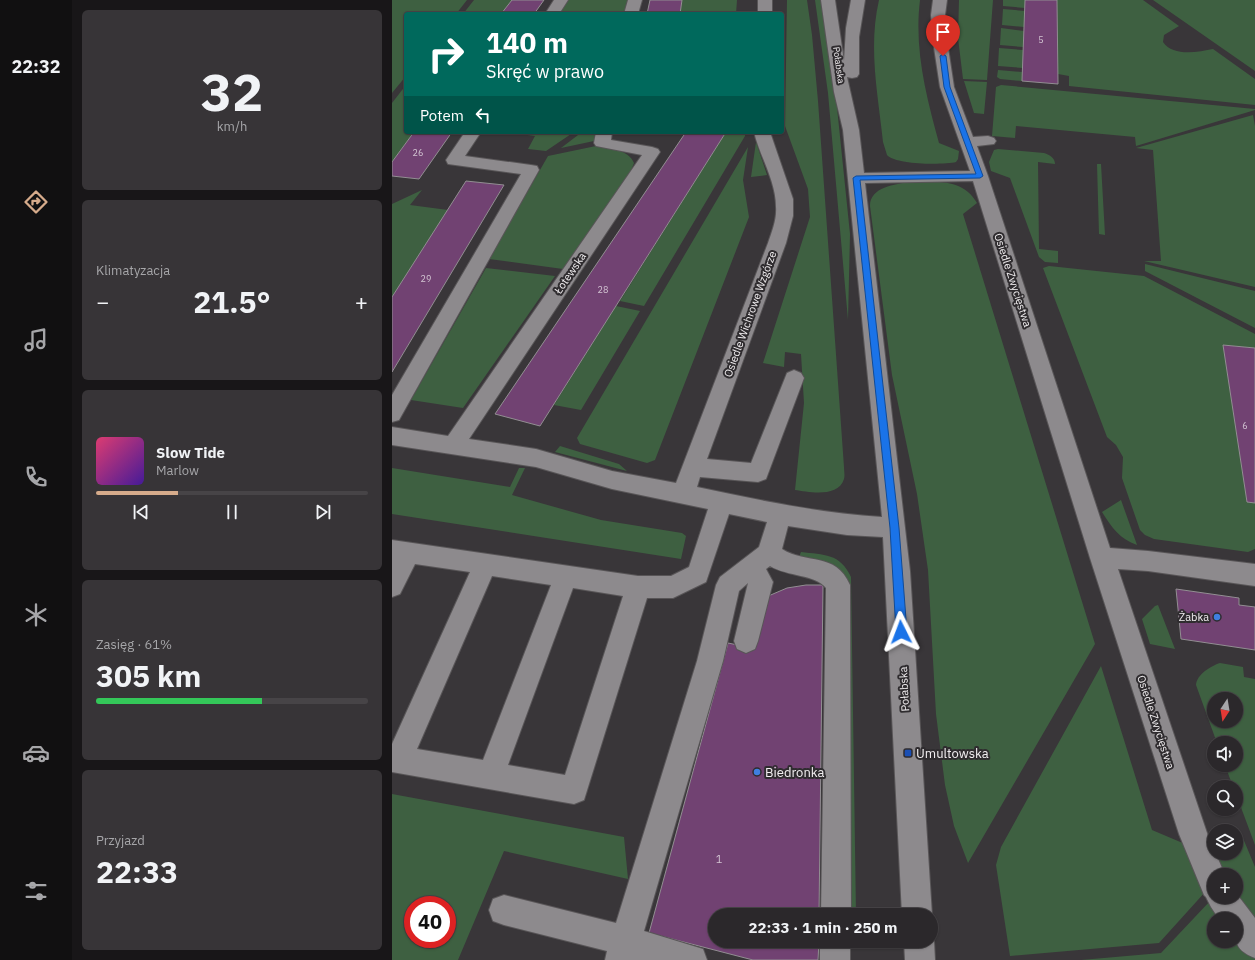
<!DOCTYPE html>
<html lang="pl">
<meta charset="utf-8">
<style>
:root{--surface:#2b282b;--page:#373437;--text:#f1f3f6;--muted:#a6a6a9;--line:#474447;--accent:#d6ab8b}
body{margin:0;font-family:"IBM Plex Sans",sans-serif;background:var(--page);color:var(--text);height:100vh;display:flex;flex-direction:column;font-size:15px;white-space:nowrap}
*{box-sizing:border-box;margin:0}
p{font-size:13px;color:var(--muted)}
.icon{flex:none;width:22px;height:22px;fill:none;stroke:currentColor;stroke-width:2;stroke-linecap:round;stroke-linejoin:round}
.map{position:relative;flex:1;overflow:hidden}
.details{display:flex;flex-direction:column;gap:10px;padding:10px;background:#181618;width:320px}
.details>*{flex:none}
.top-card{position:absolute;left:12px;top:12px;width:380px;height:122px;border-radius:4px;box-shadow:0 1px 3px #0004,0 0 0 1px var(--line);background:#00695c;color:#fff;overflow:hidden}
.needle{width:26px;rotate:192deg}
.tools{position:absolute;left:815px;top:692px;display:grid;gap:8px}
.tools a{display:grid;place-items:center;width:36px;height:36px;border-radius:50%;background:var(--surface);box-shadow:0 1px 3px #0004,0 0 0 1px var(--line);font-size:20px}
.speed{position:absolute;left:12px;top:896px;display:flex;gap:8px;font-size:20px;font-weight:700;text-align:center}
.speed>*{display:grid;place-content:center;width:52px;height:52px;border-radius:50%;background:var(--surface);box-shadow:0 1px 3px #0004,0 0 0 1px var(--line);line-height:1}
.speed .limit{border:6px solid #d22;background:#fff;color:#111}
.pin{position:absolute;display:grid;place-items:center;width:34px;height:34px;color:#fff;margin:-41px -17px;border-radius:50% 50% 50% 0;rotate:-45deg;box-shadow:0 0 4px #0007}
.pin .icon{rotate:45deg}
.me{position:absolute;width:44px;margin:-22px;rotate:357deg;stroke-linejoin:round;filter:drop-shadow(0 0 3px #0008)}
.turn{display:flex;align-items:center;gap:14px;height:84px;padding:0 16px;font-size:18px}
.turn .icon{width:52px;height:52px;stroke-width:2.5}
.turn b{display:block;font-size:28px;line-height:34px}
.then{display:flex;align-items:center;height:38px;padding:0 16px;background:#0003;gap:8px;font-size:15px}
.big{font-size:30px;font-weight:700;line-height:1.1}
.details .card{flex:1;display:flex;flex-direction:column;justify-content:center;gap:6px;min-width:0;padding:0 14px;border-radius:6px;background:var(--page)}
.details .dial{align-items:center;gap:0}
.dial b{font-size:52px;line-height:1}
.song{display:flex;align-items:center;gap:12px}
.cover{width:48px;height:48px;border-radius:6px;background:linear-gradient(135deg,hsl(340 70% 55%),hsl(260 70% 35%))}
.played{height:4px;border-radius:2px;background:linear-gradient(90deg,var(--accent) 30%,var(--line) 30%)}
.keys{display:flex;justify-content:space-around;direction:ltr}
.heat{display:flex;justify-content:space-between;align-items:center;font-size:22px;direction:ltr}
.charge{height:6px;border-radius:3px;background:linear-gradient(90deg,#34c759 61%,var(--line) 0)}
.trip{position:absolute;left:316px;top:908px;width:230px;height:40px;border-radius:20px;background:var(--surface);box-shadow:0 1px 3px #0004,0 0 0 1px var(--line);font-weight:700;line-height:40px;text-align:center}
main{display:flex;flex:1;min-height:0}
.menu{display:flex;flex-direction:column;width:72px;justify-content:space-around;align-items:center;background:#111011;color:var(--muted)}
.menu .icon{width:28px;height:28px}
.menu .on{color:var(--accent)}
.menu b{font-size:18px;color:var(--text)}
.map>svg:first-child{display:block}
.green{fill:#3e6041;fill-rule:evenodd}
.building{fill:#714272;stroke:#928e92}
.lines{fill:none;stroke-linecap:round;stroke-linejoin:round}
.minor-casing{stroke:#585557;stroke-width:2}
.minor{fill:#8d8a8d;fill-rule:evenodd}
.route{fill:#1a73e8;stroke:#114b97}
.shop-dot{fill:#3f7fe0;stroke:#2f2c2f;stroke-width:1.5}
.transit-dot{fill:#1a4fb4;stroke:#2f2c2f;stroke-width:1.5}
.labels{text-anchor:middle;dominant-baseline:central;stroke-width:4;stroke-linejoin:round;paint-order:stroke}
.number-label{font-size:9px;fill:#d2c4d2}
.far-street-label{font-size:9px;fill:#f3f0f2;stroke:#2f2c2f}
.street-label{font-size:11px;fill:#f3f0f2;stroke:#2f2c2f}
.poi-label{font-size:11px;fill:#f3f0f2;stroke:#2f2c2f;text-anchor:end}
.near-number-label{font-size:11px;fill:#d2c4d2}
.near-poi-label{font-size:13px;fill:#f3f0f2;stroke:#2f2c2f;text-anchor:start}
</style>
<main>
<nav class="menu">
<b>22:32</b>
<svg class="icon on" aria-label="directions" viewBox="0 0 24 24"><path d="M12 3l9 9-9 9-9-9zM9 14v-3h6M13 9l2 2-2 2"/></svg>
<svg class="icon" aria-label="music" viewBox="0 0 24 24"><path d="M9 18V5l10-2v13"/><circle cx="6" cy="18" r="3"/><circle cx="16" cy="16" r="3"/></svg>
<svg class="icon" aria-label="phone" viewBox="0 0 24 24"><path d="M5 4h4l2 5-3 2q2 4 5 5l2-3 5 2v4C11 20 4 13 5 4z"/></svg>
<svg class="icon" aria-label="climate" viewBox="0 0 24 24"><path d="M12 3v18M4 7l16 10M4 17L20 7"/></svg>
<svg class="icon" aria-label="car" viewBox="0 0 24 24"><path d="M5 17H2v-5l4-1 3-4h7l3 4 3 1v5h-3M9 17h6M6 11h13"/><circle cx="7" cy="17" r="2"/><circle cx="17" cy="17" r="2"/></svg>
<svg class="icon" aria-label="filters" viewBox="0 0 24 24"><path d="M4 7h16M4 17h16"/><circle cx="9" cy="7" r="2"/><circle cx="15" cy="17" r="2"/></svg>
</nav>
<section class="details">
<div class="card dial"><b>32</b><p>km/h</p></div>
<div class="card"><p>Klimatyzacja</p>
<div class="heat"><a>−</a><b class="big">21.5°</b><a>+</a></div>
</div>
<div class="card">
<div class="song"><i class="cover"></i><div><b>Slow Tide</b><p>Marlow</p></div></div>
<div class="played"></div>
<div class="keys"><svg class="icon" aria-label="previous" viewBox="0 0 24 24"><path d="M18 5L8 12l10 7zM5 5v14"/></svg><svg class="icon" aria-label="pause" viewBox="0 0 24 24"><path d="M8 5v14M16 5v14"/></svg><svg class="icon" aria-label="next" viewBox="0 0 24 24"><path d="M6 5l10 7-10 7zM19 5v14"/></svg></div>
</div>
<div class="card"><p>Zasięg · 61%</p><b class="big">305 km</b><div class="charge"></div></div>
<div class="card"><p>Przyjazd</p><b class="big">22:33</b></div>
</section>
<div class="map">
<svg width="863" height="960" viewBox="0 0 863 960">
<rect width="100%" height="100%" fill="#393639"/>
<!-- green -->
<path class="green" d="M0 0H75L64 14H14V76L0 93Z
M82 0H120L109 14H71Z
M175 0H236L232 14H166Z
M290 0H345L344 14H288Z
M395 0H415L420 35 426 101 452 467C452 470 453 476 452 479 446 498 417 492 403 490L412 403 409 354 393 352 392 367 371 363 418 217 416 189 393 126Z
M423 0H430L439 49 458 234 456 320 436 93Z
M487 0H528C522 49 534 96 547 143L567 151 566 159 564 162C551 165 504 165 495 155L491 142C486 94 476 48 487 0Z
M567 0H601L595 80 571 79 566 38Z
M611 0H633V8L611 6Z
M665 0H751L787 26 772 35 771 42C781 57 806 52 821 49L863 79V105L677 86V76L666 74Z
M761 0H863V71Z
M611 9 633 11 632 27 610 25Z
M609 28 632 31 631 47 608 45Z
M607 48 631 50V68L606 66Z
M606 70 630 72V81L608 79 605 77Z
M572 81 595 82 592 114 582 113Z
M14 85V132H22L0 162V103Z
M609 85 863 109V110L744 146 743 137 624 126 623 138 600 136 604 87Z
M861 115 863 126V287L752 261H769L761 150 744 148Z
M112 132H182L154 151 136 149 143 136Z
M190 132H203L202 141 169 148Z
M334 132H353V136L252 306 228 301Z
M364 142 375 175 359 177Z
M204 146C218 149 236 149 242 163L239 171 171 269 97 259 156 156Z
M356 147 351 180 357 217 263 460 255 463 188 444 185 438Z
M606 149 652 153C658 155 663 158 663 164L646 162 647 249 666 251V263L653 262 647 257 618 178 599 171 597 162 602 150Z
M705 164H709L713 235 707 234Z
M519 182C544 182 571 178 585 203L571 214 703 644 576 863 562 826 553 785 544 714 536 570 525 494 500 375 478 206C478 187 503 184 519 182Z
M30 190 18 205 56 210 0 297V204Z
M753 264 863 291V328L753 271Z
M657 266 752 276 863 334V348L831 345 855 501 863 503V549L856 552 762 539 753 535 748 530 730 478 731 457 724 445 715 437 651 268Z
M94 268 163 276 71 408 19 400Z
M224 306 248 311 189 410 162 405Z
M168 446 227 464 235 471 163 452Z
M0 468 118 487 127 468H133L120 495 209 520 290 533 294 536 289 559 0 514Z
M729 500 744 542 745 545C728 539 720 528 710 512Z
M409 552C432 555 448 553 459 577L464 915H457L456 587 407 557Z
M766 605 783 649 758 644 750 619 763 606Z
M828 663 851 667 852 677 863 679V845L844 794V787H841L833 765H844V743H825L804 685C805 674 819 666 828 663ZM822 699H844V721H822Z
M709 666 760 830 793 844 814 891 767 943 618 956 604 865 609 847Z
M0 794 232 837 236 879 112 851 66 960H0ZM21 905H55V939H21Z
M848 831 863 867V930L844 897V875H827L822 853H844V833Z
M819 900 831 919H822V941H844V937L863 958V960H689L769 953Z"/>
<!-- building -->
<path class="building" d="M120 0H152L142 14H109Z
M258 0H290L288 14H255Z
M633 0H665L666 84 630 81Z
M22 132H60L27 179 0 176V162Z
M294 132H334L148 426 103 414Z
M74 181 112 185 0 372V297Z
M831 345 863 348V503L855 502Z
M414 585H431L427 915H323V941H427L426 960H361L257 933 336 643 360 648 374 597 395 588Z
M784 589 847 598V605L863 607V650L789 639Z"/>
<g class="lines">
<!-- minor casing -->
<g class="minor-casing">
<path id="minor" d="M162 0H176L167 14H153Z
M236 0H250L246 14H232Z
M366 0H380V14H366Z
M429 0H443L452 61 454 28 459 0H473L467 37V74L465 77 460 78 455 77 467 130 472 173 578 171 548 87 541 41 539 15 541 0H555L553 15 555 41 562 87 581 137 596 136 602 138 604 141 602 144 585 146 596 176 718 548 756 551 863 564V586L756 571 726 569 815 833 833 875H822V897H844V893L863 918V958C840 949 844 940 844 919H827L819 907 814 897 812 895 787 834 698 558 581 181 473 183 518 571 540 915 539 917V915H510L491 537 455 535 396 526 390 549C415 565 443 551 458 585L459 915H429L434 588C423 574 396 577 378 566L374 569 381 582 366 641 363 649 354 653 345 649 342 641 356 583 347 591 331 661 252 931 311 949 315 960H213L215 951 112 925 101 921 97 910 101 899 112 895 224 923 305 661 324 585 328 577 367 547 375 522 337 514 314 582 281 598H255L192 800 182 804 0 772V744L78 572 23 564 8 594 0 597V540L246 576H279L297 567 316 509 220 489 144 467 0 445V427L56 436 250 155 204 146 202 143 204 132H220L219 140 260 147 266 149 268 152 77 439 144 449 220 471 284 483 376 243C380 231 385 219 384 207 384 181 368 157 362 132H378L401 199V216L394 243 315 459 359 463 395 373 402 370 409 373 412 378 374 479 366 482 308 477 305 487C366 500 427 513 490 517L451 130 442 92ZM100 576 159 585 91 760 25 749ZM181 588 231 596 173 775 116 765Z
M73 132H89L73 156 139 165 145 166 147 170 7 420 0 422V395L129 174 56 164 54 160Z
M539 933 542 941 543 960H513L512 941H539Z
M428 941H458V960H428Z"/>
</g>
<!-- minor -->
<use href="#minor" class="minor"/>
</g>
<!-- route -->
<path class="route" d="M551 54 554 56 558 87 591 176 588 178 468 180 507 528 515 632 513 635 509 637 506 635 504 632 498 528 461 178 464 176 584 174 552 87 548 56Z"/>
<!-- markers -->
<g class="shop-dot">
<circle cx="825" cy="617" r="4"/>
<circle cx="365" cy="772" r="4"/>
</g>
<rect class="transit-dot" x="512" y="749" width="8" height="8" rx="2"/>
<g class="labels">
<!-- number labels -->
<g class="number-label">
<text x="649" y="39">5</text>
<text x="26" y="152">26</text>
<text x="34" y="278">29</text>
<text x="211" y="289">28</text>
<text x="853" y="425">6</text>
</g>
<!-- far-street labels -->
<g class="far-street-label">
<text transform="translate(447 65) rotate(82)">Połabska</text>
</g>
<!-- street labels -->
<g class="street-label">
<text transform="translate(178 273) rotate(-56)">Łotewska</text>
<text transform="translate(621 280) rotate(72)">Osiedle Zwycięstwa</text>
<text transform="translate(358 314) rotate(-70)">Osiedle Wichrowe Wzgórze</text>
<text transform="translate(512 689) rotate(-93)">Połabska</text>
<text transform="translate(764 722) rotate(72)">Osiedle Zwycięstwa</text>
</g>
<!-- poi labels -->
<g class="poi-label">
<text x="817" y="617">Żabka</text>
</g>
<!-- near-number labels -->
<g class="near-number-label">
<text x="327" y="859">1</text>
</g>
<!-- near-poi labels -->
<g class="near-poi-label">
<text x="524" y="753">Umultowska</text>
<text x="373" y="772">Biedronka</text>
</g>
</g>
</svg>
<div class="tools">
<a><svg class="needle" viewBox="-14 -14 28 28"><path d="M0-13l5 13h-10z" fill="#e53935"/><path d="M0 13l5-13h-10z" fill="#a6a6a9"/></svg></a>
<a><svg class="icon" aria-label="sound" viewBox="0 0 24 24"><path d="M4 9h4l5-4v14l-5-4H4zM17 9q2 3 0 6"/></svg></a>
<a><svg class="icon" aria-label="search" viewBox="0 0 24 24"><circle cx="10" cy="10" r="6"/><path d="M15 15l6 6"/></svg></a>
<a><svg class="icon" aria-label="layers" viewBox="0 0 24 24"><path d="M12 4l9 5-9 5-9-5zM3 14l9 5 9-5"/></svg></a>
<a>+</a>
<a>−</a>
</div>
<div class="speed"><div class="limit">40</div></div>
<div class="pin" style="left:551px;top:56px;background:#d93025"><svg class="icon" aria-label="arrive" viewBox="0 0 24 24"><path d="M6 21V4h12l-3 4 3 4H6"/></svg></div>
<svg class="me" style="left:509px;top:632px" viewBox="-20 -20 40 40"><path d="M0-17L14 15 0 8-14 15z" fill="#1a73e8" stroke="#fff" stroke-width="4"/></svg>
<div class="trip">22:33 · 1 min · 250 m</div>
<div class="top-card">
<div class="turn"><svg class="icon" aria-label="right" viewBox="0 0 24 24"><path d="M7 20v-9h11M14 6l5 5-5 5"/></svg><div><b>140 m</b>Skręć w prawo</div></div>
<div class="then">Potem<svg class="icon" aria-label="left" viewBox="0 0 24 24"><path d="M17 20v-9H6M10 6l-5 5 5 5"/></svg></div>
</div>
</div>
</main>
